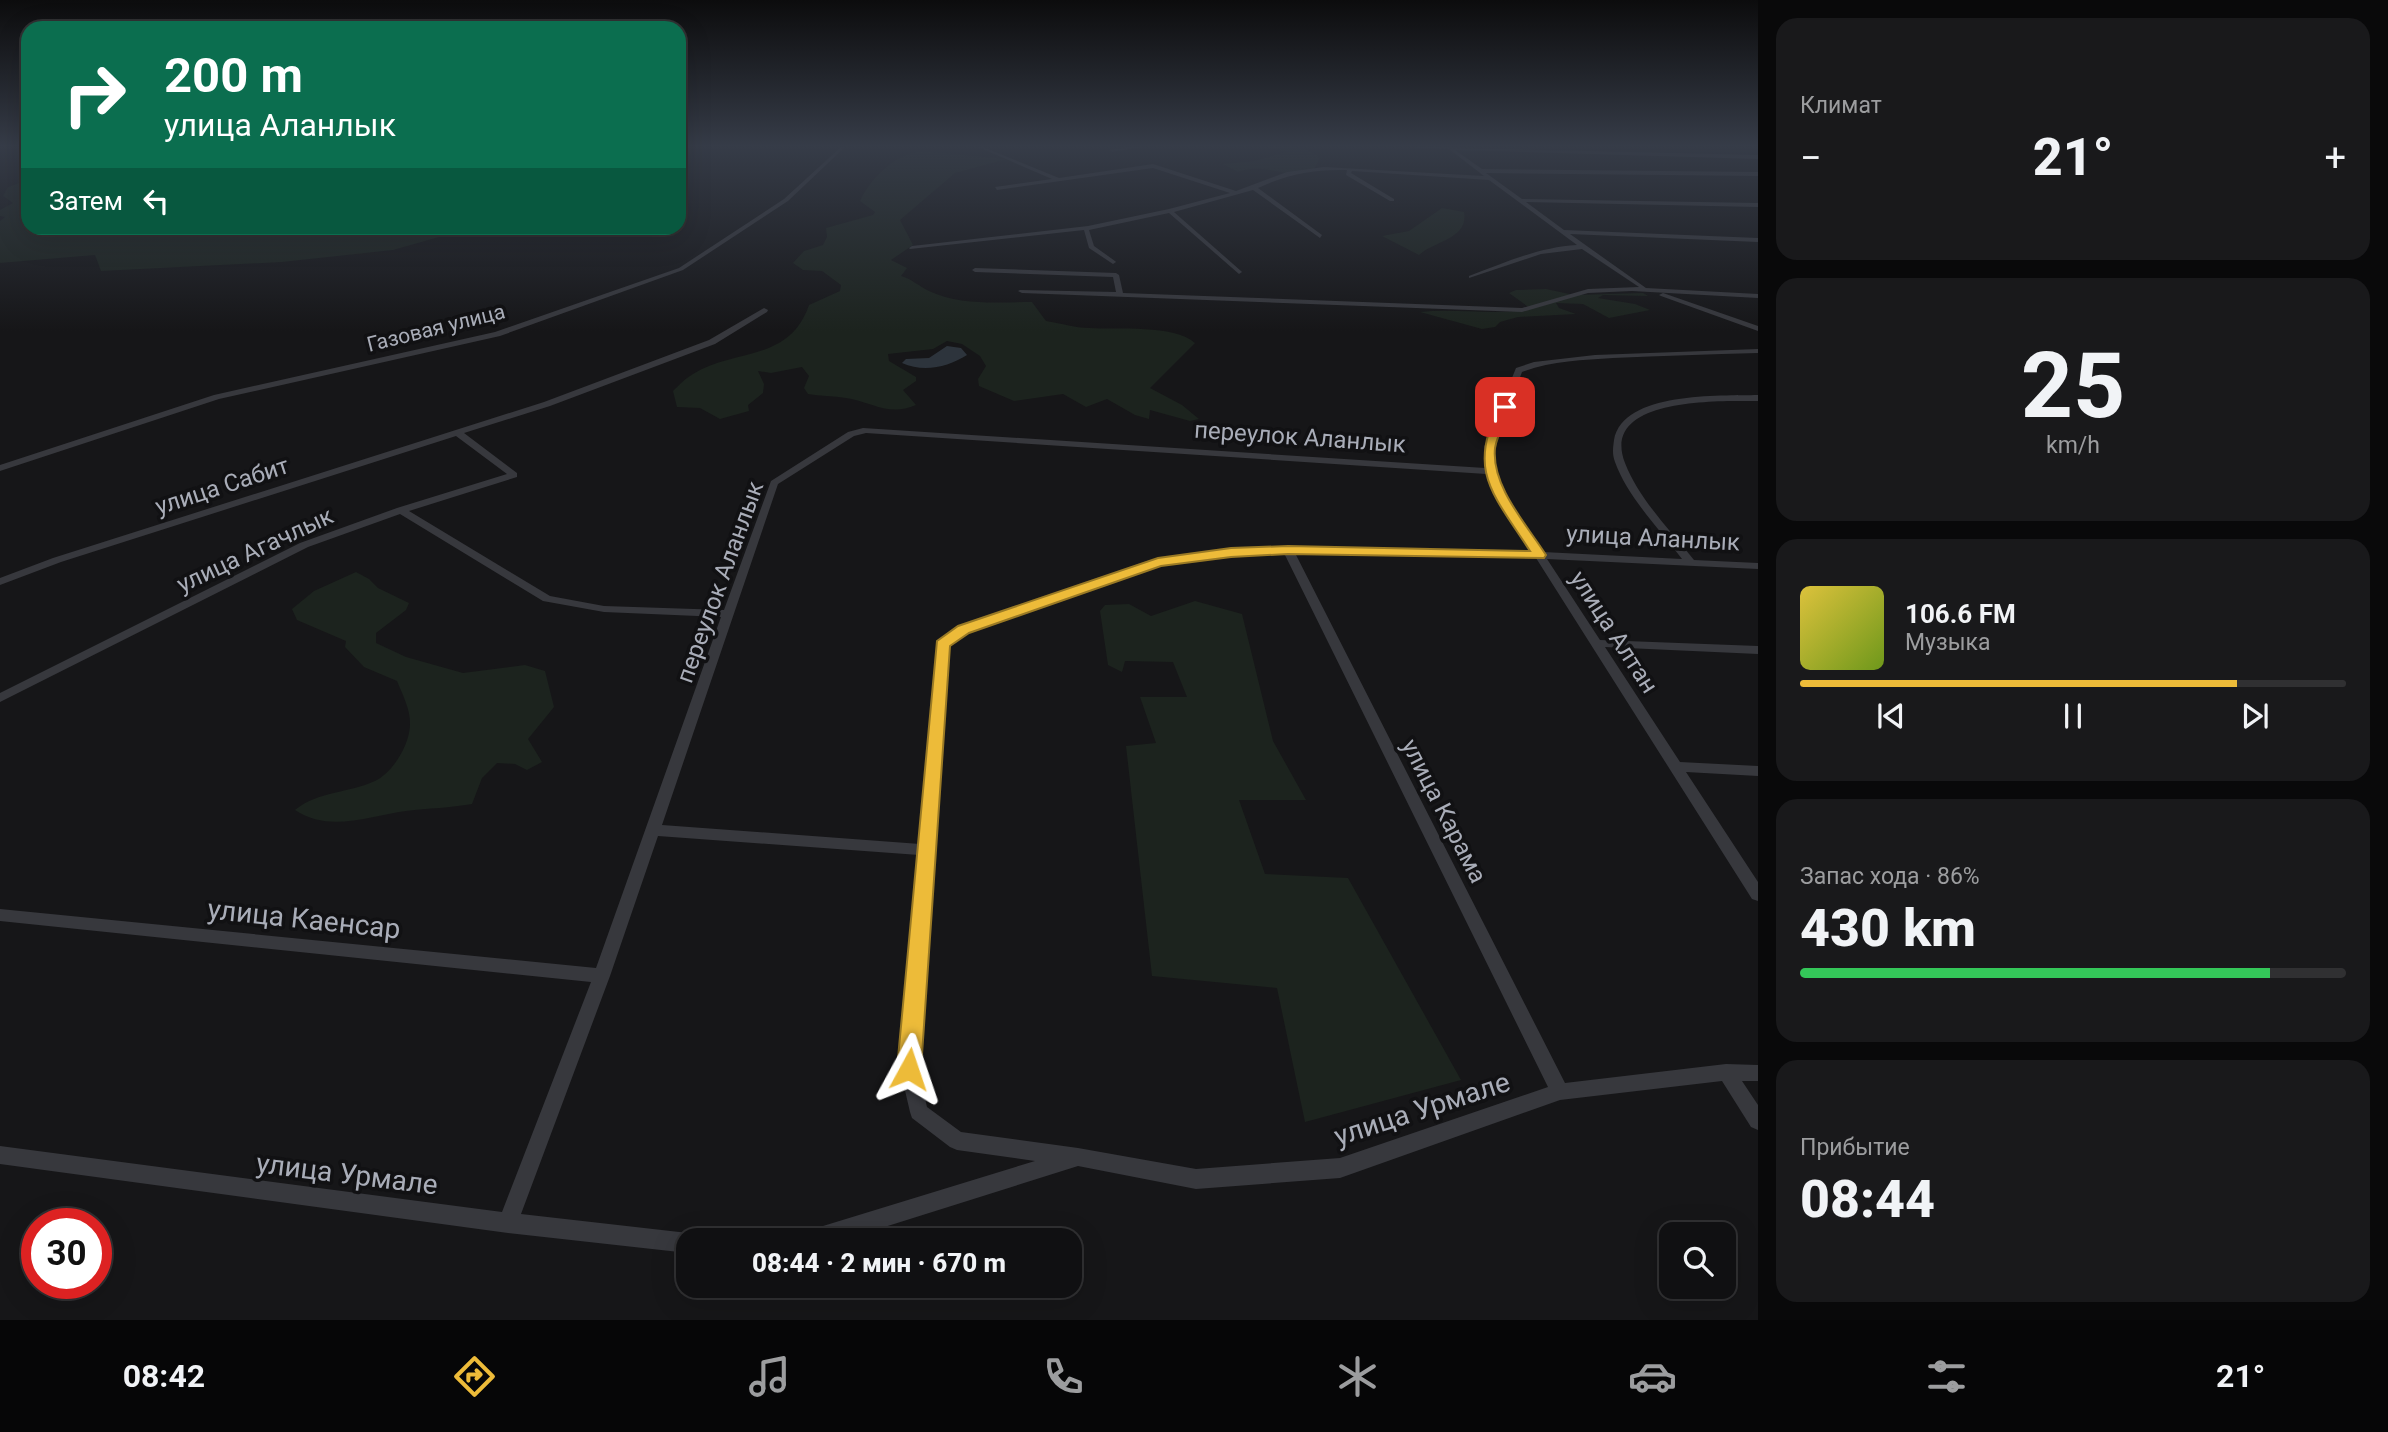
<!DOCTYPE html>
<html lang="ru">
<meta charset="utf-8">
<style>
:root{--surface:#101012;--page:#19191b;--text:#f1f3f6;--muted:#9c9d9f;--line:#303032;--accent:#edbb39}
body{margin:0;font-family:Roboto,sans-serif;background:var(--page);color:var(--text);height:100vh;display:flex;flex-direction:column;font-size:26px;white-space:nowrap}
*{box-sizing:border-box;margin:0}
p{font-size:23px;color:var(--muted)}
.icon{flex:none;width:38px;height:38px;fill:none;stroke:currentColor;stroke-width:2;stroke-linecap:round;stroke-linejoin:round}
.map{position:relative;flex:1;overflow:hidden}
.details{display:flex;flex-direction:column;gap:18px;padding:18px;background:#09090a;width:630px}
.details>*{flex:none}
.hud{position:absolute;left:21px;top:21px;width:665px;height:214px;border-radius:21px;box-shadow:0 7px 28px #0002,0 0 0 2px var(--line);background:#0b6e4f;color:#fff;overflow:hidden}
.buttons{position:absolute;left:1659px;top:1222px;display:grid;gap:14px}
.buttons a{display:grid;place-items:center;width:77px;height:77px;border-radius:14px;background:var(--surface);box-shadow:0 7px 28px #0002,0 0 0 2px var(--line);font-size:35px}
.speed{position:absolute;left:21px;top:1208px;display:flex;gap:14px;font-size:35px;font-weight:700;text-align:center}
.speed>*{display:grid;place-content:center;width:91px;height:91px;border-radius:50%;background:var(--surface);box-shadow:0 7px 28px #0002,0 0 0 2px var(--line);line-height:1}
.speed .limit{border:10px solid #d22;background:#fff;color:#111}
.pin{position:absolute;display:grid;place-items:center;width:60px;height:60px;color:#fff;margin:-30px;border-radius:14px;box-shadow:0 4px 10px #0006}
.me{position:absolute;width:77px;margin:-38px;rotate:5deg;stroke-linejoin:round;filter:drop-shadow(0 0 5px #0008)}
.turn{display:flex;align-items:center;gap:24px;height:147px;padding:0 28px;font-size:32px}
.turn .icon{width:91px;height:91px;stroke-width:2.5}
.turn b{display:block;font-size:49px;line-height:60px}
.then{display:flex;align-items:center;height:66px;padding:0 28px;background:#0003;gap:14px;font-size:26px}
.big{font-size:52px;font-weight:800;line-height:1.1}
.details .card{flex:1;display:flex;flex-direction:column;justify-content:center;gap:10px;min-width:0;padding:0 24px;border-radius:21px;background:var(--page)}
.details .dial{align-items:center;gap:0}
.dial b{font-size:91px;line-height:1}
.song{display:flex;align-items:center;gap:21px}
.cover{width:84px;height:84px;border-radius:10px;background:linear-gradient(135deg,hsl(50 70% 55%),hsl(80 70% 35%))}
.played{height:7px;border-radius:4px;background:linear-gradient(90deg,var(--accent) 80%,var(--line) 80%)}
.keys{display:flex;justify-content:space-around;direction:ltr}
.heat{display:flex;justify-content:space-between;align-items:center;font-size:38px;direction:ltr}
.charge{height:10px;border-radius:5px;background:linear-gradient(90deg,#34c759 86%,var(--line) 0)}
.trip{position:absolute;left:676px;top:1228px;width:406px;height:70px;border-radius:21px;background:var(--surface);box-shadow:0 7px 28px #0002,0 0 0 2px var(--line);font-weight:800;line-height:70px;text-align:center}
.tab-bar{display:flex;height:112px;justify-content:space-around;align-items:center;background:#060607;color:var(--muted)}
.tab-bar .icon{width:49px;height:49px}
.tab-bar .active{color:var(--accent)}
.tab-bar b{font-size:32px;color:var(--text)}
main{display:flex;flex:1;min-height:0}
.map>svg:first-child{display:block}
.green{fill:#1c231e}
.water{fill:#2d343c}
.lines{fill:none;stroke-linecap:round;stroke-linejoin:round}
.street{fill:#37383d;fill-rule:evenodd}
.route{fill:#edbb39;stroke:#9a7a25;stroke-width:2}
.labels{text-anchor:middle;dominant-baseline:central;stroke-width:7;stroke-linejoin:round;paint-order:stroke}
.far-street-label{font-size:21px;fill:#a9adb8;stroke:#111113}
.street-label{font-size:24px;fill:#a9adb8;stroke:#111113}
.near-street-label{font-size:28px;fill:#a9adb8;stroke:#111113}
</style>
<main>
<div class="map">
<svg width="1758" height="1320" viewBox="0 0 1758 1320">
<rect width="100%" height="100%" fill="#161618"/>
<!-- green -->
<path class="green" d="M1269 147C1286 147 1307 145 1320 158L1313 171C1287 180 1264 162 1238 172L1223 164 1254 161 1286 152Z
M921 151 1007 159 955 173 900 220 913 245 891 260 907 268 901 276C914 280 918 286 929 291 961 306 999 302 1032 302L1046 321C1060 323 1075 328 1089 328 1118 330 1174 324 1195 343L1150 388 1182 405 1199 419 1190 421 1150 410 1149 419 1135 415 1107 399 1086 407 1063 394 1014 401 979 386 978 379 986 366 980 356 962 344 947 341 933 349 888 354 889 361 916 377V381L903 390 916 405C889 417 872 402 846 398 833 396 820 396 808 394L804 388 809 376 802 367 771 373 758 371 764 384 763 393 748 405 749 411 720 419 700 408 677 407 673 391C679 385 686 378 693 374 734 348 789 363 809 305L840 291 841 285 822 271 803 270 793 263 804 251 823 245 827 237 826 228 873 215 875 212 860 201C871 177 896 154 921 151Z
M28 180V228H471L393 250 282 262 101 271 95 255 0 263V221L5 217 0 216V210L13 203 3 196 8 187Z
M1442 208 1464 212C1469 239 1434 241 1419 255L1382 236 1409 231Z
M1546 289 1574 295 1643 293 1648 296 1603 295 1598 298 1635 304 1650 310 1609 318 1583 304 1556 303 1559 308 1576 314 1518 317 1500 322 1495 327 1482 329 1420 312C1457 308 1494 316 1531 309L1509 293 1516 290Z
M356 572 369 579 378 588 409 603 406 610 376 633V643L406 657 463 673 525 665 545 671 554 707 528 739 542 762 527 770 515 764 497 763 482 778 472 804C450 808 429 808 406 811 369 816 329 833 295 810 318 791 349 793 375 781 394 772 411 742 410 722 410 709 402 693 397 681L364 667 345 647 346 641 297 620 292 609 314 591Z
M1195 601 1242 614 1273 741 1306 800H1239L1265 874 1348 878 1461 1080 1305 1122 1277 988 1152 976 1126 746 1156 743 1140 697H1187L1173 662 1125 661 1122 672 1108 665 1100 611 1105 605 1129 604 1151 616Z"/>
<!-- water -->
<path class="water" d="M947 346 961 348 967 355C948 367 924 373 902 363L906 359 929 358Z"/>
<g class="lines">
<!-- street -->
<path class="street" d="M841 147H845L788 201 683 270 500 336 219 399 0 471V465L214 395 495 332 679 268 784 199Z
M978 147H983L1059 178 1153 164 1236 191 1287 172 1324 167 1484 176 1449 149 1418 148 1416 147 1758 155V159L1455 150 1482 169 1758 172V176L1486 173 1522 199 1758 203V207L1526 202 1564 230 1758 238V242L1570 234 1646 288 1758 294V298L1632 291 1588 293 1522 312 1022 293 1018 291 1020 290 1116 292 1113 277 975 272 972 270 975 268 1116 273 1119 275 1123 293 1522 308 1588 289 1639 287 1582 249 1541 254 1469 278V276C1504 263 1539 247 1577 245L1489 180 1352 171 1351 173 1394 199V201H1390L1346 175 1347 170C1315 169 1287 174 1258 188L1322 235 1320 238 1253 190 1174 212 1241 271 1242 272 1239 274 1169 213 1089 230 1094 246 1115 261 1116 262 1113 264 1089 248 1084 230 910 249 909 248 912 246 1088 226 1169 209 1230 193 1153 168 997 190 995 187 1052 179Z
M1130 147H1141L1112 152 1109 150Z
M250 228H257L242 236 237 235Z
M1663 293 1758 326V331L1661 296 1659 295Z
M764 308 768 310 767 312 715 344 550 406 464 433 517 473V477L409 511 550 596 604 606 724 610 771 481 848 432 863 428 1485 468 1484 447 1516 368 1534 362 1595 355 1758 349V353C1710 354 1661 356 1613 358 1583 360 1551 361 1522 372L1494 447 1495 471 1508 499 1543 552 1682 559C1660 530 1627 496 1615 462 1612 454 1613 448 1614 440 1623 391 1720 396 1758 395V401C1722 401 1599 396 1625 463 1639 499 1670 530 1694 560L1758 563V569L1547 559 1600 640 1758 646V654L1605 647 1680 762 1758 766V776L1686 772 1758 882V901L1752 899 1536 558 1295 553 1565 1083 1726 1064 1758 1065V1081H1742L1758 1105V1130L1751 1127 1722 1081 1560 1100 1340 1178 1196 1189 1078 1166 840 1241H770L773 1234 780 1231 810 1230 1035 1161 957 1150 950 1147 912 1118 910 1112 900 1069 919 855 658 836 610 976 521 1214 688 1233 695 1236 697 1241H688V1253L508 1233 0 1164V1146L502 1212 591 982 0 921V909L596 968 721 617 604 612 543 601 400 514 308 547 0 702V693L300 543 397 508 507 474 456 436 61 562 0 585V578L53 558 544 402 709 340ZM866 433 1486 474 1498 499 1531 552 1288 547 1231 550 1158 559 959 627 939 641 920 844 662 825 778 484 854 436ZM1284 553 1548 1087 1340 1158 1196 1169 1078 1148 961 1132 927 1107 918 1069 949 645 967 633 1160 565 1231 556Z"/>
</g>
<!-- sky -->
<linearGradient id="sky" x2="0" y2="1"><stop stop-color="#0c0c0d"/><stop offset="0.44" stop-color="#363c48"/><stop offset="1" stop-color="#363c48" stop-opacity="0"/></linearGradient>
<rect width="1758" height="331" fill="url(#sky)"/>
<!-- route -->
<path class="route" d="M1501 404 1511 407C1506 419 1497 435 1495 448 1491 486 1527 525 1546 555L1544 558 1288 554 1231 557 1161 566 969 633 950 646 921 1069 917 1076 909 1079 901 1076 897 1069 937 641 958 626 1158 558 1231 548 1288 546 1530 551C1494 495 1465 470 1501 404Z"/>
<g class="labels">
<!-- far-street labels -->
<g class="far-street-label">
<text transform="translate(436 328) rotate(-14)">Газовая улица</text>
</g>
<!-- street labels -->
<g class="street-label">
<text transform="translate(1300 437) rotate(4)">переулок Аланлык</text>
<text transform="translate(222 486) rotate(-18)">улица Сабит</text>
<text transform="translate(1653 538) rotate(3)">улица Аланлык</text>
<text transform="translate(255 550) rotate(-25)">улица Агачлык</text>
<text transform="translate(720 582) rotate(-70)">переулок Аланлык</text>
<text transform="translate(1614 632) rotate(57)">улица Алтан</text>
<text transform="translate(1444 811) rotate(63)">улица Карама</text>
</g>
<!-- near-street labels -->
<g class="near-street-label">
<text transform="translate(304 919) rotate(6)">улица Каенсар</text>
<text transform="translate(1422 1109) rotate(-18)">улица Урмале</text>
<text transform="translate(347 1174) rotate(7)">улица Урмале</text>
</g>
</g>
</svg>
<div class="buttons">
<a><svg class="icon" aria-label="search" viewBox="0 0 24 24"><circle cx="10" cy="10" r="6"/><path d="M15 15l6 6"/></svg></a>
</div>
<div class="speed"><div class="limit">30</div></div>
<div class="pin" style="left:1505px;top:407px;background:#d93025"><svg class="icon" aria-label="arrive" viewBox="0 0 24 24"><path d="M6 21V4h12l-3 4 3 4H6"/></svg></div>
<svg class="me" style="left:909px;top:1069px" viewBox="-20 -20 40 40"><path d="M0-17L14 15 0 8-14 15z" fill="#edbb39" stroke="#fff" stroke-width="4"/></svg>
<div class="trip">08:44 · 2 мин · 670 m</div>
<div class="hud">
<div class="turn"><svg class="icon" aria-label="right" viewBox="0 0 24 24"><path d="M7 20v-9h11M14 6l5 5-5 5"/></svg><div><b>200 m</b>улица Аланлык</div></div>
<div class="then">Затем<svg class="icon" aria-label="left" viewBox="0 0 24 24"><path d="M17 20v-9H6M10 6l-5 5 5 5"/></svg></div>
</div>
</div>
<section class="details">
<div class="card"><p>Климат</p>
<div class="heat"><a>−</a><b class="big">21°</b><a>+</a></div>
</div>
<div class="card dial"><b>25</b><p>km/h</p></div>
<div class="card">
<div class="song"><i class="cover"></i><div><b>106.6 FM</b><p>Музыка</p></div></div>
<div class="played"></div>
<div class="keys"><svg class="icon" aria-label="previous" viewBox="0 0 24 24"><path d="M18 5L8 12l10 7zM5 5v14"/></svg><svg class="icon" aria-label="pause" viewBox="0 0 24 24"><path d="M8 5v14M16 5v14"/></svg><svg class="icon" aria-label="next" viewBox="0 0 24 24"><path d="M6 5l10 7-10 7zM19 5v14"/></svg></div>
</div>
<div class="card"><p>Запас хода · 86%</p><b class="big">430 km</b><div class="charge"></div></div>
<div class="card"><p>Прибытие</p><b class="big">08:44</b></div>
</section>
</main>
<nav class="tab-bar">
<b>08:42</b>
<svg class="icon active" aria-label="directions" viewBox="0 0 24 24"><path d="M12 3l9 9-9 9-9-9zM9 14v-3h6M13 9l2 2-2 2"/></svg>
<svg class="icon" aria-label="music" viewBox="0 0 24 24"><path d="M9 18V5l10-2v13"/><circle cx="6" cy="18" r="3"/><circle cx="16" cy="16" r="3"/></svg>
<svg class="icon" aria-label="phone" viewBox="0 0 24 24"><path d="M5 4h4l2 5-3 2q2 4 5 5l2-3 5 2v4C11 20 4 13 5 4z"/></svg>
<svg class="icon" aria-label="climate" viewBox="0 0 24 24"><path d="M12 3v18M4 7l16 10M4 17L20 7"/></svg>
<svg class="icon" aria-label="car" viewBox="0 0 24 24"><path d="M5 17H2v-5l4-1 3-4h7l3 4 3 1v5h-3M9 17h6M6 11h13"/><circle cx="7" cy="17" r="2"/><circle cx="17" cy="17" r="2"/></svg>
<svg class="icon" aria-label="filters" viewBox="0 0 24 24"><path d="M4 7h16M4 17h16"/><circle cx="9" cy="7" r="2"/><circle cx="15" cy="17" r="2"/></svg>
<b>21°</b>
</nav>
